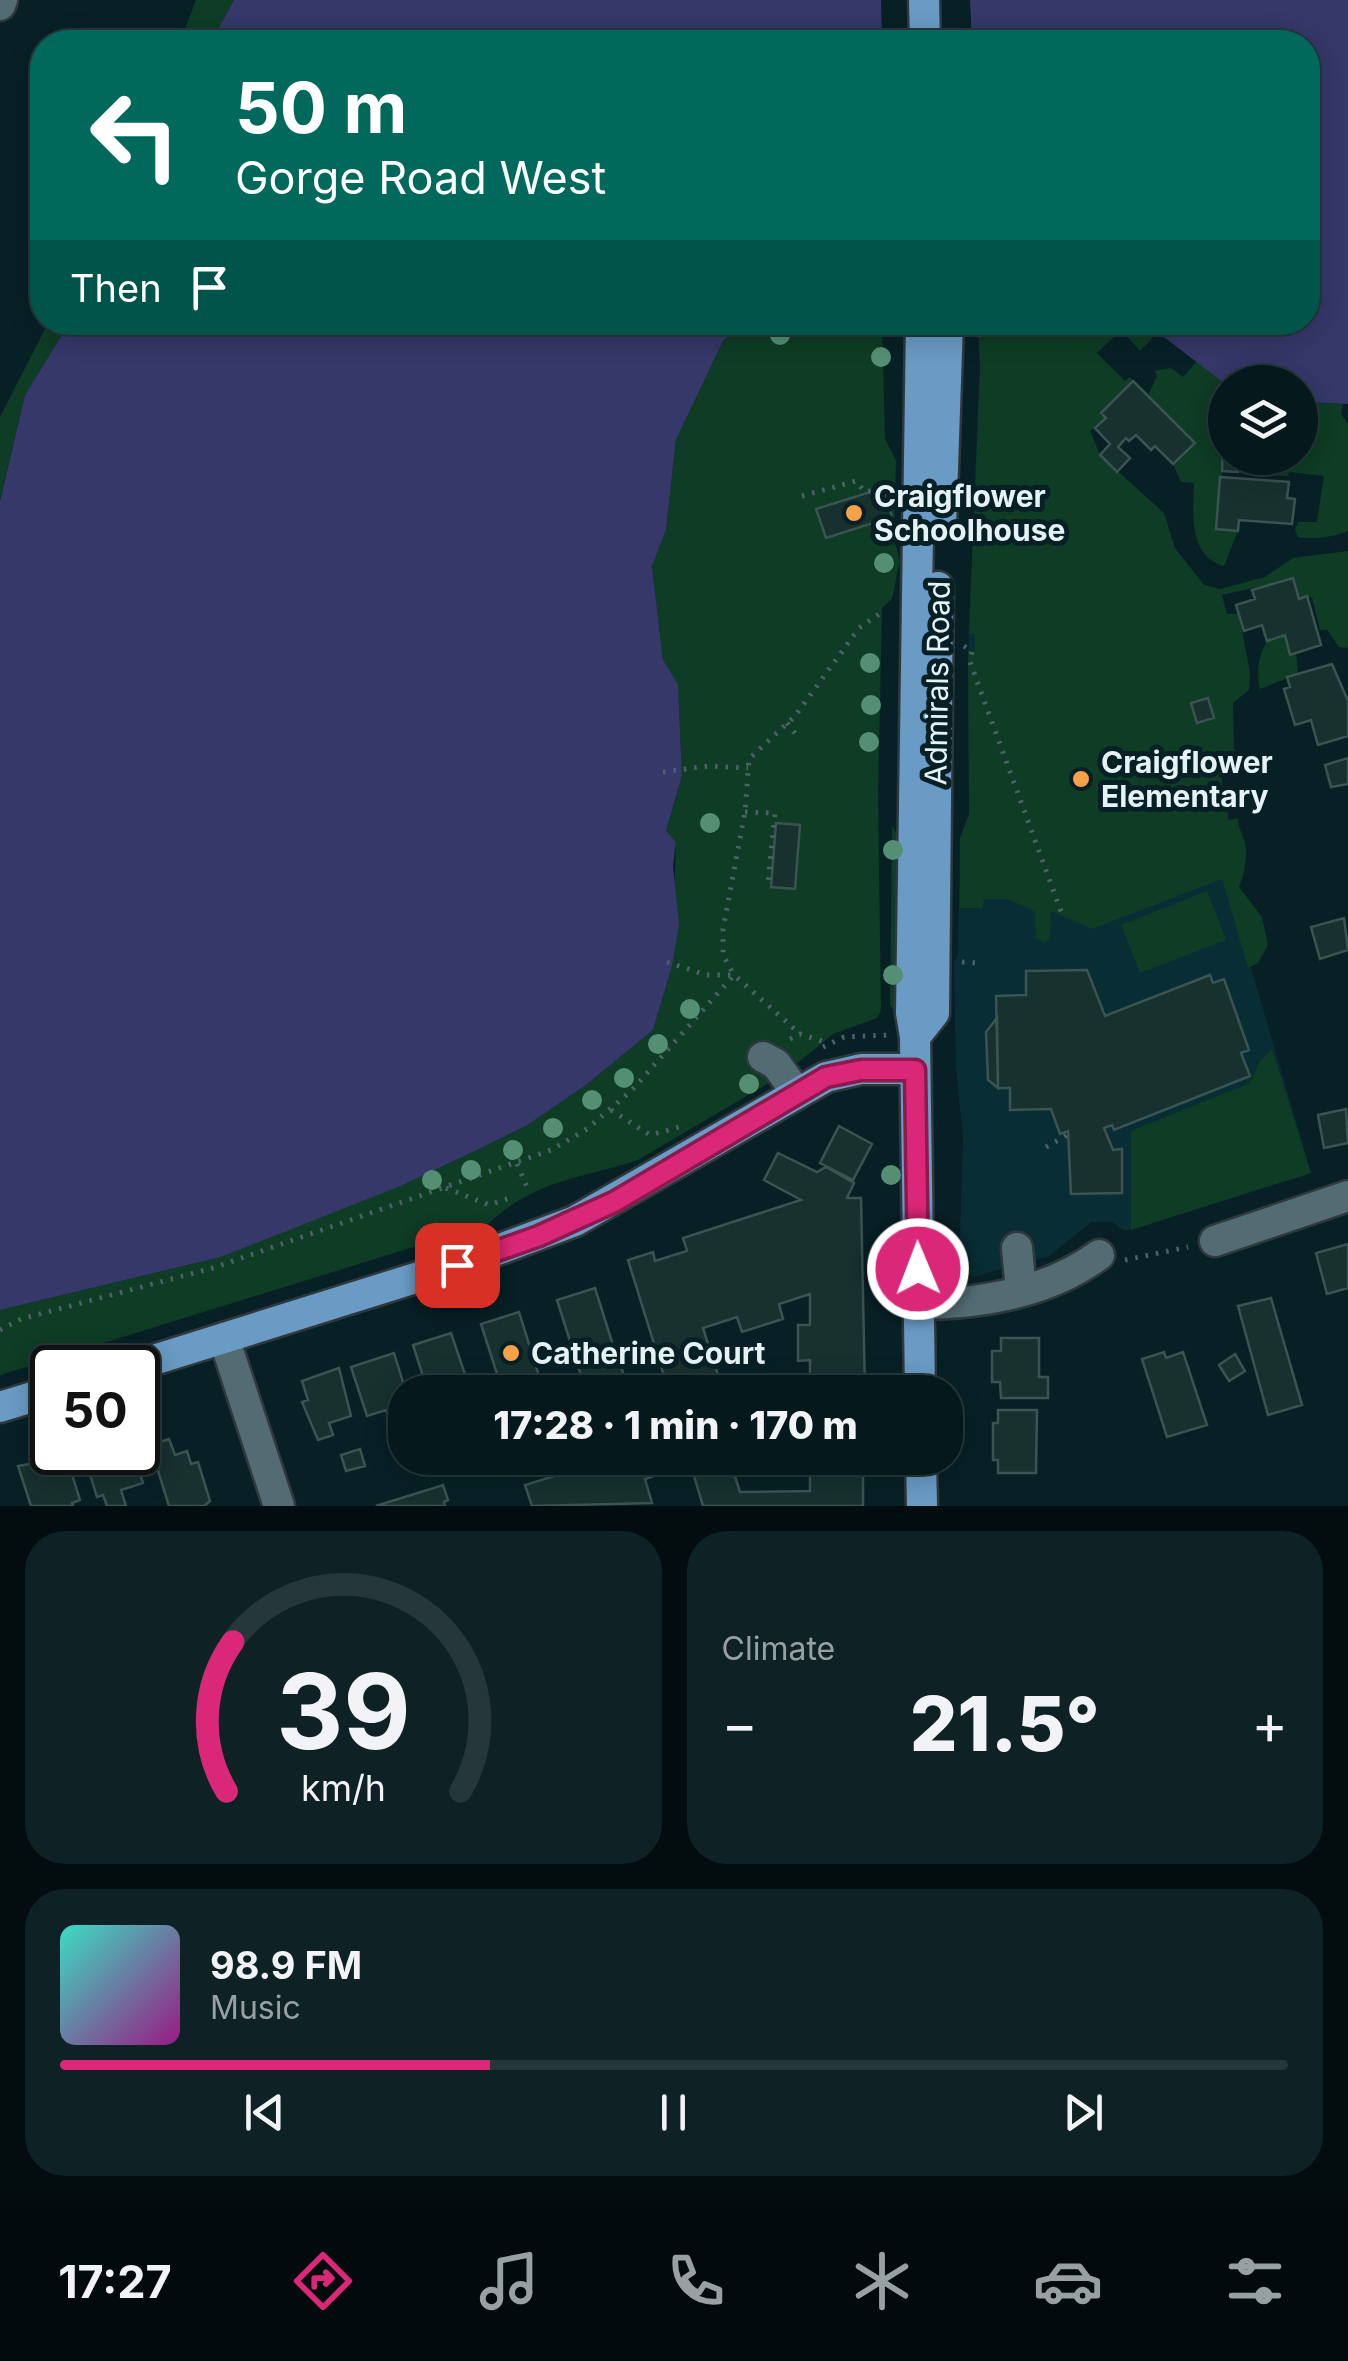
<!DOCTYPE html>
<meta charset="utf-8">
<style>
:root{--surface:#05181c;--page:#0e2125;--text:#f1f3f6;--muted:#97a0a3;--line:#26373b;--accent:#db2777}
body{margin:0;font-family:Inter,sans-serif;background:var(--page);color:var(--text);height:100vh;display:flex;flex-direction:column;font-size:38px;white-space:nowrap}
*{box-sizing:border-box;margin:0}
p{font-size:32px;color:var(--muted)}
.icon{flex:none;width:55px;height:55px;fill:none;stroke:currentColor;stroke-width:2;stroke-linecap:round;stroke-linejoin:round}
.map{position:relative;height:1506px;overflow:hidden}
.panel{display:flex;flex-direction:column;gap:25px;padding:25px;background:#030d0f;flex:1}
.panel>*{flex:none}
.guide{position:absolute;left:30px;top:30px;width:1290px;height:305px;border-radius:40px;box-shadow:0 5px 25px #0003,0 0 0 2px var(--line);background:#00695c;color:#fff;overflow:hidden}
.fabs{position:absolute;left:1208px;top:365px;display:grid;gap:20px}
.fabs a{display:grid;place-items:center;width:110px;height:110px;border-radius:50%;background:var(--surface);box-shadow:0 5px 25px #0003,0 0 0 2px var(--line);font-size:50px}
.speed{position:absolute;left:30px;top:1345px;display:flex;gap:20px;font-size:50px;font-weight:700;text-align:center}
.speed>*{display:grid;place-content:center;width:130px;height:130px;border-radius:50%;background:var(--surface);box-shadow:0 5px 25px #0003,0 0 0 2px var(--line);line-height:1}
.speed .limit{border:5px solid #111;border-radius:15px;background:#fff;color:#111}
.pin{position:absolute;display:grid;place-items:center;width:85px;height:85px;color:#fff;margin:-42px;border-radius:20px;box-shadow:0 5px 15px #0006}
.me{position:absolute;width:110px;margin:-55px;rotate:359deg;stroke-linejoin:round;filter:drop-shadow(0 0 8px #0008)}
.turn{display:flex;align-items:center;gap:35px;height:210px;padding:0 40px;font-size:45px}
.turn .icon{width:130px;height:130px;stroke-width:2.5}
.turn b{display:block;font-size:70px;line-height:85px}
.then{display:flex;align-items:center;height:95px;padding:0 40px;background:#0003;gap:20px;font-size:38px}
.big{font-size:75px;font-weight:800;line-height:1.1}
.panel .widget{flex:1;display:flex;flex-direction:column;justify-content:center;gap:15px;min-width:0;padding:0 35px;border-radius:40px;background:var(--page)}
.panel .dial{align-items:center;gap:0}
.dial svg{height:260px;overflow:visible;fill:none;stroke:var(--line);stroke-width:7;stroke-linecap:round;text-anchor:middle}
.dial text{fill:var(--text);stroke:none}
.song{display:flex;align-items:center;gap:30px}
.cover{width:120px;height:120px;border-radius:15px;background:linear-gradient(135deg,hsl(170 70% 55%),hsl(310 70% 35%))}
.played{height:10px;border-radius:5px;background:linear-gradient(90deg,var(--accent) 35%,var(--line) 35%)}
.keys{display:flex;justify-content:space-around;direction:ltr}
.heat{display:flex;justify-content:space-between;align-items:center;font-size:55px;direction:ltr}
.panel .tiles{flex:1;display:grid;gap:25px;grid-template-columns:1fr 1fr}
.widget:last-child{grid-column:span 2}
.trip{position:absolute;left:388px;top:1375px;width:575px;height:100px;border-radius:40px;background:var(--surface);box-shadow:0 5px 25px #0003,0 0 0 2px var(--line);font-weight:800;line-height:100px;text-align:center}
.tab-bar{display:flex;height:160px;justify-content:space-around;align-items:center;background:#020a0b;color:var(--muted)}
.tab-bar .icon{width:70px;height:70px}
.tab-bar .current{color:var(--accent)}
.tab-bar b{font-size:45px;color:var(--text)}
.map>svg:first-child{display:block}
.built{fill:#092d35}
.green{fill:#0e3c24}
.water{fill:#353868}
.pier{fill:#072026}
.building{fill:#17312e;stroke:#3a5451;stroke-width:2.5;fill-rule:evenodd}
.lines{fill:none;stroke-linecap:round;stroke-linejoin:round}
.minor-casing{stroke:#2e383d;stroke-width:35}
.major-casing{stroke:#2e383d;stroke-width:35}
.path{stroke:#4d6268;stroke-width:5;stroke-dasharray:2.5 8;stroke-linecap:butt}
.minor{stroke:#536c74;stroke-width:30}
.major{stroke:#699bc4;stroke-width:30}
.tree{fill:#548f74}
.route-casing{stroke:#8e194d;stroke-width:25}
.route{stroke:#db2777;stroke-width:18}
.poi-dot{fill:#f7a149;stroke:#072026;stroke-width:4}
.labels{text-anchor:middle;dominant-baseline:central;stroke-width:10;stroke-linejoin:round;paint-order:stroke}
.poi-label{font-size:30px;font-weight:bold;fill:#e5f3f7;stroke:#072026;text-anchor:start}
.street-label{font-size:30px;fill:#e5f3f7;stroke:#072026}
</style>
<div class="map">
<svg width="1348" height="1506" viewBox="0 0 1348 1506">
<rect width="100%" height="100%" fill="#072026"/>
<!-- built -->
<path class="built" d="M978 329 1090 430 1105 468 1311 1173 1125 1231 1112 1222H1092L1049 1256 974 1277 959 1269 963 1137 956 1068 954 962 958 954 960 838 969 814 968 651 980 367Z"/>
<!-- green -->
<path class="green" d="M196 0H234L211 42H180Z
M1008 322 1161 323 1164 326 1140 351 1125 334H1117L1097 353 1125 381 1130 377 1133 381 1102 412 1106 418 1090 431 1100 455 1164 513 1175 548 1204 585 1220 589 1265 577 1293 558 1348 551V648L1339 647 1327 630H1320L1312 597 1299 600 1275 583 1222 595 1227 614H1239L1250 673 1249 690 1233 703 1234 749 1248 767 1222 778C1222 794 1230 804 1228 820L1238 818C1238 830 1243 833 1245 843 1248 855 1244 877 1239 887L1262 917 1268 945 1258 963 1248 968 1222 879 1092 929 1051 911 1050 938 1045 943 1036 938 1035 912 1008 899H984L983 908H960V838L969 814 968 651 975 650V634L969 633 980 367 978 329 1011 326Z
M48 323H69L25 395 0 500V417Z
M742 323H882L885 439 896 461 894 540 900 560 892 599 882 608 878 795 881 1010 877 1018 833 1034 784 1074 638 1160C581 1179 536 1179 488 1224L0 1375V1310L221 1257 448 1164 526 1126 586 1085 653 1030 672 966 676 842 666 832 682 776 678 685 663 660 652 566 666 530 676 440 723 341Z
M1197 361 1225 384V447L1216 529 1238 531 1224 566C1188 557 1193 511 1194 483L1181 482 1173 464 1194 442 1148 396 1157 375 1154 371 1171 368 1183 377Z
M1314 403 1343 404 1341 414 1348 424V531C1332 537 1315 540 1298 537L1295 529 1298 522H1317L1324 476 1289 472 1288 476 1269 475 1268 467 1239 465V458H1300V422L1313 416Z
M1285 635 1290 654 1296 653 1298 674 1260 689C1256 672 1258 657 1267 641Z
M892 826 897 834 894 1011 890 1005Z
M1207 891 1226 940 1140 973 1121 925Z
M1272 1049 1311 1173 1131 1230V1131L1250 1083 1260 1061Z"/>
<!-- water -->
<path class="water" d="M234 0H1348V404L1300 402V382L1225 384 1146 323 1308 322V42H211Z
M69 323H742L723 341 676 440 666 530 652 566 663 660 678 684 682 776 666 831 676 842 673 866 679 925 672 966 653 1030 586 1085 526 1126 473 1152 398 1187 221 1257 0 1310V501L25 395Z"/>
<!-- pier -->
<path class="pier" d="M881 0H970L972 42H882Z"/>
<!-- building -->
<path class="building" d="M1133 381 1195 443 1173 464 1155 446 1151 450 1136 435 1129 441 1126 438 1118 447 1130 458 1117 472 1100 455 1110 444 1095 428 1106 418 1101 413Z
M1223 447 1225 458H1239L1238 472 1222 471Z
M1220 477 1289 482 1287 498 1295 499 1292 524 1239 520 1238 531 1216 529Z
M883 488 892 517 826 538 816 509Z
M1293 578 1299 599 1307 596 1321 645 1290 655 1285 635 1267 641 1262 625 1244 631 1236 605 1255 599 1252 590Z
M1332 664 1348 701V736L1318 745 1311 720 1295 725 1284 689 1290 687 1287 677Z
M1208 698 1214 718 1197 723 1191 703Z
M1348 758V784L1331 787 1325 765Z
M776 823 800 825 795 889 771 887Z
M1344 918 1348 950 1320 959 1311 927Z
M1087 970 1105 1016 1210 975 1213 983 1224 979 1249 1050 1241 1053 1250 1076 1114 1130 1112 1125 1104 1128 1113 1150 1122 1149V1193L1071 1194 1068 1131 1060 1134 1051 1109 1010 1110V1088H998L996 996 1026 995V971Z
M997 1018 998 1088 988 1080 986 1032Z
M1346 1109 1348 1143 1324 1148 1318 1115Z
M839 1126 872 1144 853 1180 820 1163Z
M778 1153 817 1172 826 1167 854 1183 847 1198H861L865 1392H669L628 1260 653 1252 655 1261 687 1251 683 1238 801 1200 764 1180ZM810 1294V1325H798V1361L810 1360V1375H718L703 1328 737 1317 742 1332 783 1319 779 1304Z
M1348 1244V1288L1327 1294 1316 1253Z
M595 1288 612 1342 630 1392H561L584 1385 557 1300Z
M1271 1298 1302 1405 1268 1415 1238 1306Z
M519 1312 544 1392H428L413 1345 451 1333 470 1389 499 1380 481 1324Z
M1001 1338H1039V1377H1048V1398H1001L1000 1382H992V1351H1001Z
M1164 1352 1166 1358 1183 1352 1207 1425 1167 1437 1142 1359Z
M394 1353 406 1392 405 1407 400 1408 403 1418 390 1422 386 1410 367 1416 351 1367Z
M1235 1354 1245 1371 1229 1381 1219 1365Z
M339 1368 351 1416 329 1423 333 1435 318 1440 302 1402 308 1400 302 1381Z
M998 1410H1037L1036 1473H998V1460H993V1423H998Z
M169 1439 175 1455 187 1451 191 1464 198 1462 210 1501 204 1506H169L150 1445Z
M360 1449 365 1466 346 1471 341 1455Z
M83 1452H128L132 1466 137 1464 143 1483 121 1490 126 1506H107L103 1495 97 1497Z
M63 1458H67L80 1500 72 1503 73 1506H31L18 1466Z
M612 1458H655L660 1474 645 1479 652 1503 532 1506 525 1485Z
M681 1458H800H729L740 1492 810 1491V1458H863V1506H703L689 1459Z
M443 1485 448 1500 444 1502 445 1506H376Z"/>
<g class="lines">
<!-- minor casing -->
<g class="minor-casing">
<path id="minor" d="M0 5 2 0
M763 1057 776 1064 797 1093
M1215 1241 1348 1196
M1017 1248 1021 1290
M918 1304C981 1304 1047 1293 1099 1255
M224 1338 279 1506"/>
</g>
<!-- major casing -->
<g class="major-casing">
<path id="major" d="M924 0 925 42
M941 526 948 322
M915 1037 934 1013 938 587
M128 1368 457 1265 575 1221 826 1077 861 1069H915
M920 1392 915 1037 911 1013 921 322
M0 1407 52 1391
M921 1458 922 1506"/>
</g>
<!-- path -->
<path class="path" d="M802 496 856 481 865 492 893 486
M964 646 972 651 970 662 1063 917
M787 723 798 737
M663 772 708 766 748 768
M745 812 775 813 768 884
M667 962 706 975H734L800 1034
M962 962 978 963
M790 1039 800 1034 828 1043
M823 1047 844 1037 889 1035
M611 1110 650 1135 679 1127
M1046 1147 1069 1134
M517 1164 527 1187
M446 1188 489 1205 513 1197
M1125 1260 1188 1247
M0 1330 21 1319 213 1268 551 1150 587 1129 632 1090 734 975 723 955V929L745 812 749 759 795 716 859 628 882 612
M60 1364 107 1350"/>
<!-- minor -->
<use href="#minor" class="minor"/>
<!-- major -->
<use href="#major" class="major"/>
</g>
<!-- trees -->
<g class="tree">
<circle cx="780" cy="335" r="10"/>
<circle cx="881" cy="357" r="10"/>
<circle cx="884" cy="563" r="10"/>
<circle cx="870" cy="663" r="10"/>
<circle cx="871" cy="705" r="10"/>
<circle cx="869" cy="742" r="10"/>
<circle cx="710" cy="823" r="10"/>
<circle cx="893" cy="850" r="10"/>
<circle cx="893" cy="975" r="10"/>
<circle cx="690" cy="1009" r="10"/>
<circle cx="658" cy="1044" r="10"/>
<circle cx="624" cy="1078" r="10"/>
<circle cx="749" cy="1084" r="10"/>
<circle cx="592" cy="1100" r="10"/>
<circle cx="553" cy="1128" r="10"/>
<circle cx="513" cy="1150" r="10"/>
<circle cx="471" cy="1170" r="10"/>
<circle cx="891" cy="1175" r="10"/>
<circle cx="432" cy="1180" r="10"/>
</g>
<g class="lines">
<!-- route casing -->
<g class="route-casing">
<path id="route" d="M457 1265 539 1236 614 1202 826 1077 861 1070H915L918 1269"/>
</g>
<!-- route -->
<use href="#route" class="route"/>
</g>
<!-- markers -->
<g class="poi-dot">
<circle cx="854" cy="513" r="10"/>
<circle cx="1081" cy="779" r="10"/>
<circle cx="511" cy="1353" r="10"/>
</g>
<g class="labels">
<!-- poi labels -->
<g class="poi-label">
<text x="874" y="496">Craigflower<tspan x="874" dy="34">Schoolhouse</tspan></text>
<text x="1101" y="762">Craigflower<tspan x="1101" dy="34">Elementary</tspan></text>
<text x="531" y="1353">Catherine Court</text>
</g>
<!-- street labels -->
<g class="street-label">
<text transform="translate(937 683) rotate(-89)">Admirals Road</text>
</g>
</g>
</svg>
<div class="fabs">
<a><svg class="icon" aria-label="layers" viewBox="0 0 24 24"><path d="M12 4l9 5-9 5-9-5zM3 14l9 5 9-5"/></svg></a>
</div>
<div class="speed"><div class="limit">50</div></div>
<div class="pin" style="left:457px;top:1265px;background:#d93025"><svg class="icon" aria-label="arrive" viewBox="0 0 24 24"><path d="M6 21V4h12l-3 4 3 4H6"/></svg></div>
<svg class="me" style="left:918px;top:1269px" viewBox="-20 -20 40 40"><circle r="17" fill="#db2777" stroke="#fff" stroke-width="3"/><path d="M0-11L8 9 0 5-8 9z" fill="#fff"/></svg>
<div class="trip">17:28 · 1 min · 170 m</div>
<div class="guide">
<div class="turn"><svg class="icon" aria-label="left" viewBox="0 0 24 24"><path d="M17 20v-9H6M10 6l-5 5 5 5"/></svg><div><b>50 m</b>Gorge Road West</div></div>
<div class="then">Then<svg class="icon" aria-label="arrive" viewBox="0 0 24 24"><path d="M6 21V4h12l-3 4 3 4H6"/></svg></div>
</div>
</div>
<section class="panel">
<div class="tiles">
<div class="widget dial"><svg viewBox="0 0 100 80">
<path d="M14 69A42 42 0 1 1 86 69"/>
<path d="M14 69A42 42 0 0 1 16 23" stroke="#db2777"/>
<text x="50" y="56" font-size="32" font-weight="700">39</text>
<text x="50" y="72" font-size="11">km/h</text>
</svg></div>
<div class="widget"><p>Climate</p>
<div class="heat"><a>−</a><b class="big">21.5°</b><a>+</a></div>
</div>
<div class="widget">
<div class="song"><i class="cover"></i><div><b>98.9 FM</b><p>Music</p></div></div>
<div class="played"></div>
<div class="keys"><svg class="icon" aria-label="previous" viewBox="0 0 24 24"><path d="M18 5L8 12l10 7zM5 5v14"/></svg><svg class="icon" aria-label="pause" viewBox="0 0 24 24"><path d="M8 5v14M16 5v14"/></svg><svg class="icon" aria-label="next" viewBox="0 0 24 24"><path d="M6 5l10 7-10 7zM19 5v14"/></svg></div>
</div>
</div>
</section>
<nav class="tab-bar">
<b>17:27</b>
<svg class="icon current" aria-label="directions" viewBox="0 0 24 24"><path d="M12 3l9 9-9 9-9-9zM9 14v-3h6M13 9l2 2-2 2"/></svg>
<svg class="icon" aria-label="music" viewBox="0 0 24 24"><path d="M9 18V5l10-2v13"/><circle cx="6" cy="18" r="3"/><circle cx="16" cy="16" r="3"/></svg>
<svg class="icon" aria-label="phone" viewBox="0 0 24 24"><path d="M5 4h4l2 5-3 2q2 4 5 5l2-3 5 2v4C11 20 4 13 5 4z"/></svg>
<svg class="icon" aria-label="climate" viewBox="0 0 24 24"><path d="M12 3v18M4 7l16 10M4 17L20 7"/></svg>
<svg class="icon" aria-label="car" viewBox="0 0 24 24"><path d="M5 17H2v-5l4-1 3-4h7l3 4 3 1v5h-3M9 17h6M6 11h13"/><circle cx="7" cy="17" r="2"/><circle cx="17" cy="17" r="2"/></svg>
<svg class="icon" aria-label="filters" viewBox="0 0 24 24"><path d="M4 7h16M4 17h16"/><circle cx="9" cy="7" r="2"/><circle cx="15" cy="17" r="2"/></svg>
</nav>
